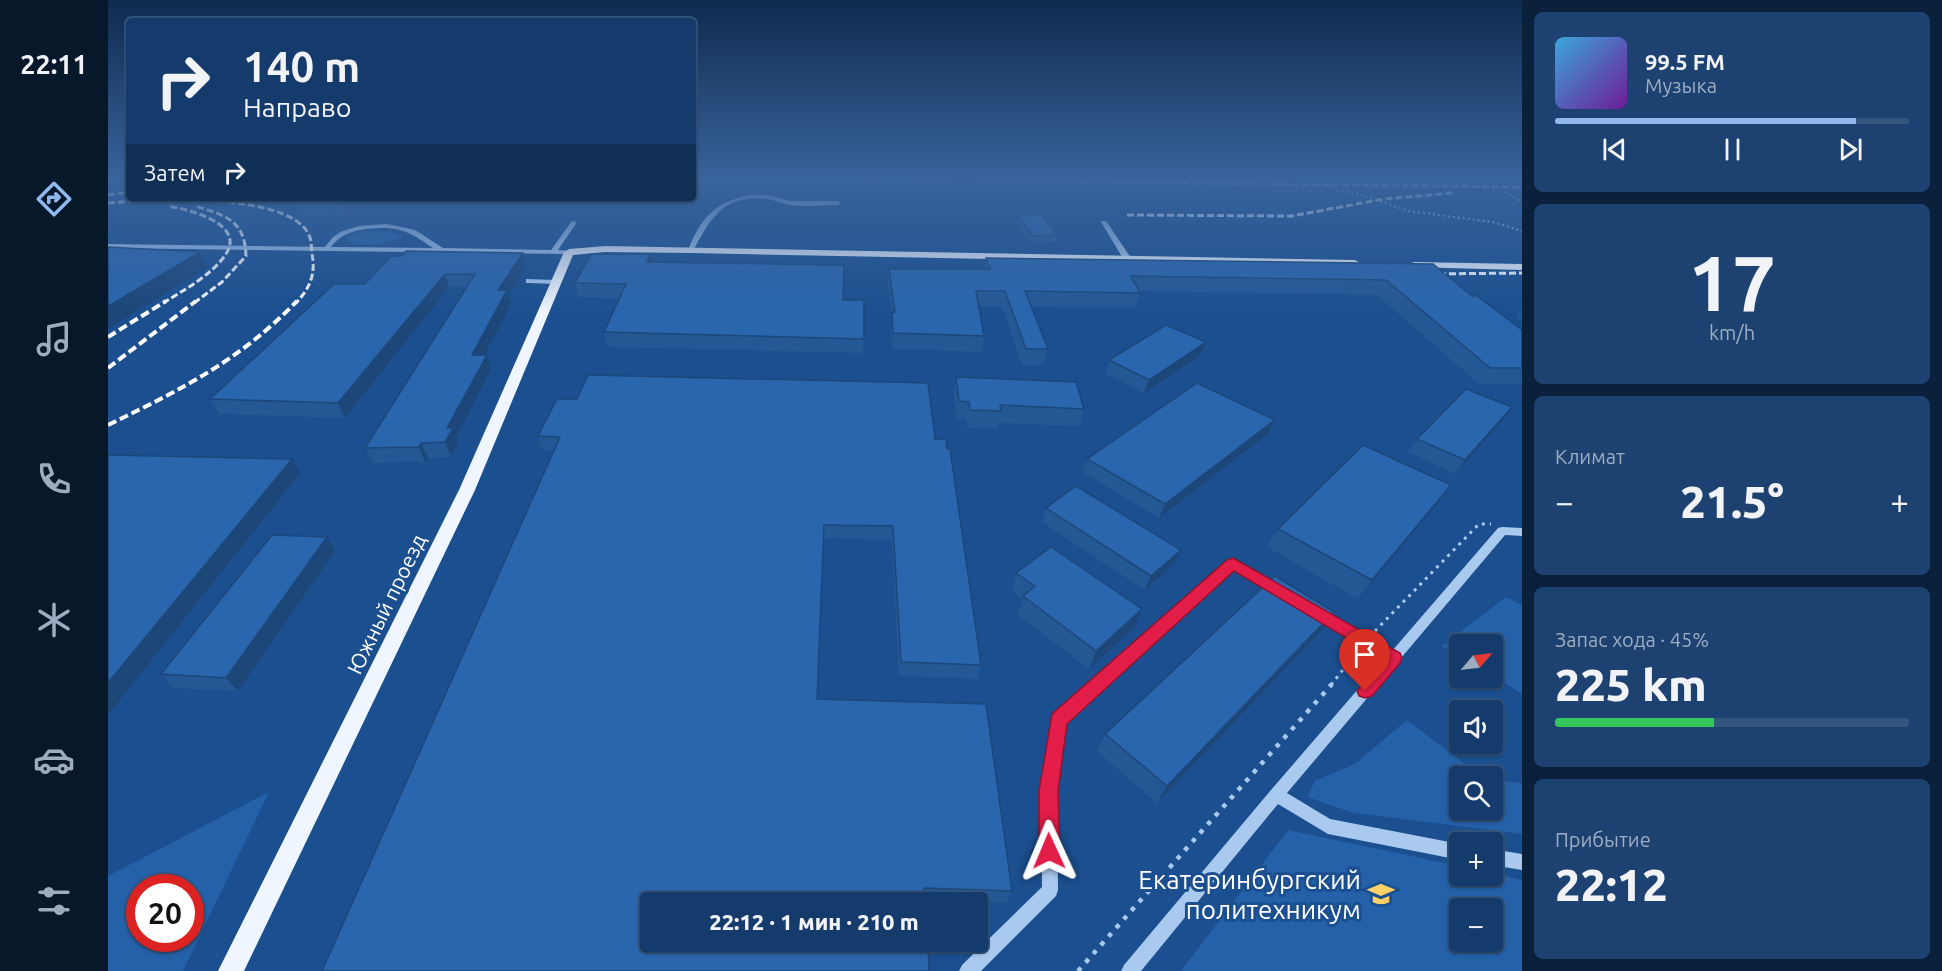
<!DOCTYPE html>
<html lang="ru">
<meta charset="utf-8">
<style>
:root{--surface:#143b6b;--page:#1d4271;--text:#f1f3f6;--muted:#9dadc1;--line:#33557e;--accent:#90b9f0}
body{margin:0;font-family:Ubuntu,sans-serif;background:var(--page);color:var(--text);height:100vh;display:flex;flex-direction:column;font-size:22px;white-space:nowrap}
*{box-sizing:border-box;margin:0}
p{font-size:20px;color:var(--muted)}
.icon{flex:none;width:33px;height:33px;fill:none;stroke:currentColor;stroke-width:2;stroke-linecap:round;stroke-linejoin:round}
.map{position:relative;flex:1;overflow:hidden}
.sheet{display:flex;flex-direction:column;gap:12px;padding:12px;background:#0b203b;width:420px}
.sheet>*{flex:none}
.banner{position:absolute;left:18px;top:18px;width:570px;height:183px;border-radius:6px;box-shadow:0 2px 4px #0004,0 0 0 2px var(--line);background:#143b6b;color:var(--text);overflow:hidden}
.needle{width:39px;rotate:62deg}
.controls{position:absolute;left:1341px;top:634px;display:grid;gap:12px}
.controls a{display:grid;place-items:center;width:54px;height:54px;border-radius:6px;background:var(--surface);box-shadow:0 2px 4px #0004,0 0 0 2px var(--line);font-size:30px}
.speed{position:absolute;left:18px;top:874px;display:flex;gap:12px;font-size:30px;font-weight:700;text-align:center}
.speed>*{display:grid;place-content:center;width:78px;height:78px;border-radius:50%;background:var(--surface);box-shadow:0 2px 4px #0004,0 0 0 2px var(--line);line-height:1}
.speed .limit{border:9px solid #d22;background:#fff;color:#111}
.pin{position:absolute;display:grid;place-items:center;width:51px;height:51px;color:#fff;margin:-62px -26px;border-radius:50% 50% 50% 0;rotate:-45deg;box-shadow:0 0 6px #0007}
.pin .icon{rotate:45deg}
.me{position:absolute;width:66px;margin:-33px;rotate:359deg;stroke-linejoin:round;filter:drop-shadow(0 0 4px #0008)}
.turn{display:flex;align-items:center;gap:21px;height:126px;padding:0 18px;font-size:27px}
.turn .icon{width:78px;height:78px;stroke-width:2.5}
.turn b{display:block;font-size:42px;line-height:51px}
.then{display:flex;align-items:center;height:57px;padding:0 18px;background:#0003;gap:12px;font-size:22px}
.big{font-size:45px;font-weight:800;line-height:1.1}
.sheet .card{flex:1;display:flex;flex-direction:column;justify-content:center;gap:9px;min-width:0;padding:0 21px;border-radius:9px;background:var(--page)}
.sheet .dial{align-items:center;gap:0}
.dial b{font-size:78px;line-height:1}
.song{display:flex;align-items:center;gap:18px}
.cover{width:72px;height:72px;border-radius:9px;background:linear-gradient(135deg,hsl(200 70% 55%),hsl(280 70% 35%))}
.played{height:6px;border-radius:3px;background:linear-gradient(90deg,var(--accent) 85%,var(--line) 85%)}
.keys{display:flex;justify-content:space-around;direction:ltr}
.heat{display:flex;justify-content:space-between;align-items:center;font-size:33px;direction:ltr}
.charge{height:9px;border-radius:4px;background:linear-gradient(90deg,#34c759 45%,var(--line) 0)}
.trip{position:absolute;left:532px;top:892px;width:348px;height:60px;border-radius:6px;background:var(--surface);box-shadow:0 2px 4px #0004,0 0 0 2px var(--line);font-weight:800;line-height:60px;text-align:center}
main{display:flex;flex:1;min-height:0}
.tabs{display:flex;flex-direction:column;width:108px;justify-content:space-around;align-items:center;background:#08182b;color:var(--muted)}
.tabs .icon{width:42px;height:42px}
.tabs .current{color:var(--accent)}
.tabs b{font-size:27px;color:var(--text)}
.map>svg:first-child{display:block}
.green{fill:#2461a8;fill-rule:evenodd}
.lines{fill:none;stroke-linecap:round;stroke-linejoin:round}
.path-far2{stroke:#a9c9ee;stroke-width:2;stroke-dasharray:2 3;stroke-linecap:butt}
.path-far1{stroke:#a9c9ee;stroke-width:3;stroke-dasharray:3 5;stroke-linecap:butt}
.path{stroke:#a9c9ee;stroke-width:4.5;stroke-dasharray:4.5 7;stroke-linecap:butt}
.minor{fill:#a9c9ee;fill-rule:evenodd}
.major{fill:#f0f6ff;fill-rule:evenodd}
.rail-far1{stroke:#fff;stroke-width:3;stroke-dasharray:7 3;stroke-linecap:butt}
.rail{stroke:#fff;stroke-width:4;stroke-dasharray:9 4;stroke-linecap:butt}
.wall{fill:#245895}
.shaded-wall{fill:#1d4779}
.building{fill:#2a66ad;stroke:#1d4779;stroke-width:1.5}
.route{fill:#e11d48;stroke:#92132f;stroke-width:1.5}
.labels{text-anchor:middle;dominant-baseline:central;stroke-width:6;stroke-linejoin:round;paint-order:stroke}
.street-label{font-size:21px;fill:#fff;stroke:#1b4f8f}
.near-poi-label{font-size:26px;fill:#fff;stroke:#1b4f8f;text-anchor:end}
</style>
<main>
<nav class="tabs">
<b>22:11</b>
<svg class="icon current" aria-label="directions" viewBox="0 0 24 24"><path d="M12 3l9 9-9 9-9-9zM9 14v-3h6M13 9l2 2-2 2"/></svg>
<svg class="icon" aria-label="music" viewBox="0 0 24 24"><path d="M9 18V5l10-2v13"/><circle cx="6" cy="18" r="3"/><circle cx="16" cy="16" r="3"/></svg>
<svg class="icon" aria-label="phone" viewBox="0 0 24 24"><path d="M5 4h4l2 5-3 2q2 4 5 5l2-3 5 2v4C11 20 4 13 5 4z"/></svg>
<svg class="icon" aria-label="climate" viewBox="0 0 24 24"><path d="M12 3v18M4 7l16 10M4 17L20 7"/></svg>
<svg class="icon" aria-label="car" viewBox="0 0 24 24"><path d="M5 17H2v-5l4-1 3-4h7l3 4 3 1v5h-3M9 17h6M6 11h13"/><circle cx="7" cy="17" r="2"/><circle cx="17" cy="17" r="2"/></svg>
<svg class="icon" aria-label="filters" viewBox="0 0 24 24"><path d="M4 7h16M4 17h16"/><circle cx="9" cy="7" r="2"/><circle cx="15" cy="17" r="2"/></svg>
</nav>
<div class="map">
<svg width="1414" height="971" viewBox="0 0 1414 971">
<rect width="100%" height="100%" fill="#1b4f8f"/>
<!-- green -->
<path class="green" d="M257 231 282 232 292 237C278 246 261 244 244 244L239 238 247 233Z
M1398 597 1414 605V694L1385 676 1384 645H1352L1351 656 1334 646Z
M1299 720 1374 777H1352V810H1384L1385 780 1414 783V834L1246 813 1199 797 1207 781 1248 763Z
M161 792 75 971H0V876ZM32 888H82V939H32Z
M1180 830 1351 866 1352 876H1384L1385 873 1414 880V971H1073ZM1352 909H1384V942H1352Z"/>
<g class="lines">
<!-- path-far2 -->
<path class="path-far2" d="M1207 177 1229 190 1255 195 1300 211 1385 222 1414 231
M1371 177 1414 202"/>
<!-- path-far1 -->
<path class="path-far1" d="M1267 631 1371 524H1383
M1223 685 1249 652"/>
<!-- path -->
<path class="path" d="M1358 839 1381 843
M970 971 1224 684"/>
<!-- minor -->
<path class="minor" d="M642 195H659L683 201H730L733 203 730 205C714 205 698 207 683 205 675 204 667 200 660 199 615 194 603 218 585 251H581L580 250C593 218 606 202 642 195Z
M464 221 469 222 450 250 463 251V253L461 254 0 248V244L217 247 225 237 232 232 251 226 279 224 307 230 335 248 443 250ZM270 228C295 227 305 234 325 248L223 247C235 231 252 229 270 228Z
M994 221H998L1023 258 1022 260H1016L993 222Z
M418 279 448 280 452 282 448 284 421 283H418Z
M1394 527 1414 528V536L1397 535 1179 793 1222 819 1352 844V860L1220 834 1170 804 1033 971H1013L1016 965 1163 790 1276 659 1206 616 1204 613 1206 610 1210 608 1214 610 1284 651 1390 528Z
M1125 560 1174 587 1176 590 1174 593 1170 595 1166 593 1126 570 958 723 949 791 950 890 948 896 873 971H851L854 965 934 887 933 791 946 716 1121 561Z
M1384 849 1414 854V870L1384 865Z"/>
<!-- major -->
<path class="major" d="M497 246 1247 260 1252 263 1247 266 583 253 497 252 465 255 367 490 136 971H110L351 490 456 252 461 249Z
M1307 262 1414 264V270L1303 267V263Z"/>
<!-- rail-far1 -->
<path class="rail-far1" d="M594 177 1414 187
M1391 178 1414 177
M0 195 21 192
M0 203C41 200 181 191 201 235 204 241 203 248 204 254 208 274 202 288 188 303
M1019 215 1184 216 1275 199 1344 193
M1321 274 1414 273
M55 303C76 290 104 275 118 254 138 223 79 209 60 206
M86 303 114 282 138 256C137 220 117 215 87 206"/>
<!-- rail -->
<path class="rail" d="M0 337 58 301
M0 368 88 301
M0 425C74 389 131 361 189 301"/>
</g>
<!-- wall -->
<path class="wall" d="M260 198 239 215 195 214 190 203Z
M910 216 949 235 948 242 923 243 909 223Z
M415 253 418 266 400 294 403 304 376 355H379L383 369 348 438 350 443 343 457 320 458 317 462 265 463 257 448 359 287H341L237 418 111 414 102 399 257 284Z
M878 258 1325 264 1364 296 1414 330V384H1371L1269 295 1031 291 1032 293 1027 308 924 307 940 349 936 365H914L894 307 871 306 876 336 874 352 784 349 783 328 784 313 780 284 781 269H876Z
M543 262 735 300 756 339 755 353 499 347 496 332 512 298 470 297 467 283Z
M1414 309V322L1408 317Z
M1093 355 1036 393 997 373 1001 360Z
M848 377 976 409 971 426 890 423 889 429 859 428 858 419H848L846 395Z
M1404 407 1394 421 1347 474 1300 452 1309 439Z
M1167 420 1160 434 1051 518 975 472 979 459Z
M430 436 827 439 873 665 870 679 791 676 784 540 716 538 709 699 904 891 899 903 817 899 446 450H434Z
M1330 503 1250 599 1159 547 1170 529Z
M938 508 1066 564 1037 590 934 522Z
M219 537 227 551 130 691 66 688 53 674Z
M908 573 1034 609 1026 628 981 669 910 615 914 599 904 591Z
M1226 612 1213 631 1049 803 989 751 997 734Z"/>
<!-- shaded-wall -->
<path class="shaded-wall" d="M242 198H260L239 215 234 204Z
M92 252 100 267 0 329V306Z
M415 253 418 266 400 294 403 304 369 370 364 355 390 290Z
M542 254 544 268 539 262Z
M337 274 341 287 237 418 230 403Z
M1098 342 1093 355 1036 393 1041 380Z
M379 355 383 369 348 438 350 443 343 457 337 442 339 428Z
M1404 407 1394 421 1347 474 1357 460Z
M1167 420 1160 434 1051 518 1057 504Z
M313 443 320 458 317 462 311 447Z
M184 459 192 473 0 715V683Z
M1343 485 1330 503 1250 599 1264 580Z
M219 537 227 551 130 691 118 678Z
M1073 550 1066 564 1037 590 1043 576Z
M1034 609 1026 628 981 669 988 651Z
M1226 612 1213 631 1049 803 1059 786Z"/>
<!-- building -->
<path class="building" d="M196 198H242L234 204 190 203Z
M934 215 949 235 925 236 910 216Z
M0 247 92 252 0 306Z
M298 251 415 253 390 290H399L364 355H379L339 428H345L337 442 313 443 311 447 257 448 367 274H337L230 403 102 399 226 284H257L283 256H294Z
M483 254H542L539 262 736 265 735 300H756V339L496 332 518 284 467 283Z
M878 258 1325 264 1364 296H1369L1414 330V368H1382L1278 280 1023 276 1032 293 917 291 940 349H918L897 291H868L876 336 785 333 784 312H787L781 269H882Z
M1058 325 1098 342 1041 380 1001 360Z
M480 375 820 383 827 439H838L839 449H842L873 665 793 662 785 526 716 525 709 699 878 704 904 891 816 888 817 903H543V942H820L821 971H214L452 437 430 436 449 399H469Z
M848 377 968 382 976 409 892 405 893 411 862 410 861 402 851 401Z
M1089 383 1167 420 1057 504 979 459Z
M1358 389 1404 407 1357 460 1309 439Z
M1255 445 1343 485 1264 580 1170 529Z
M0 455 184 459 0 683Z
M968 486 1073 550 1043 576 938 508Z
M164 535 219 537 118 678 53 674Z
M943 547 1034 609 988 651 915 596 927 586 908 573Z
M1167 576 1226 612 1059 786 997 734Z"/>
<!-- sky -->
<linearGradient id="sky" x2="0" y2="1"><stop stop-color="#0f2b4f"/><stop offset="0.57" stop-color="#39639b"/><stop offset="1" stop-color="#39639b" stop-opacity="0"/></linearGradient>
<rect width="1414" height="313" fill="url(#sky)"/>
<!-- route -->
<path class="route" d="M1125 558 1292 653 1294 658 1292 663 1264 696 1257 698 1251 696 1249 691 1274 659 1126 571 959 724 950 791 952 851 949 858 941 861 934 858 931 851V791L944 714 1119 560Z"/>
<!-- icons -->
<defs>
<g id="university-bare" transform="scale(2.07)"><path d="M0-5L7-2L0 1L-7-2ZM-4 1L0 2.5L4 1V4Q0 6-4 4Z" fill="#ffd166" stroke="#1b4f8f" stroke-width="2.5" paint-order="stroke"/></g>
</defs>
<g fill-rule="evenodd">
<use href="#university-bare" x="1273" y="894"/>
</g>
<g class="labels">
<!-- street labels -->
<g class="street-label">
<text transform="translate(278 604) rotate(-64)">Южный проезд</text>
</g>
<!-- near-poi labels -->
<g class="near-poi-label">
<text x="1253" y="879">Екатеринбургский<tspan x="1253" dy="30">политехникум</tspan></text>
</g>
</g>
</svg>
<div class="controls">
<a><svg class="needle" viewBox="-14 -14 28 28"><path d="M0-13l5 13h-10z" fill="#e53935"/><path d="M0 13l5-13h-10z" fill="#9dadc1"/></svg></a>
<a><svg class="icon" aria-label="sound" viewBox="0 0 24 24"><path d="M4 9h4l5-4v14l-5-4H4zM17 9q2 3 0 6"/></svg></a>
<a><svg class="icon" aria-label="search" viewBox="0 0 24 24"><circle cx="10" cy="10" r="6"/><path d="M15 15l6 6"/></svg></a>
<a>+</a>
<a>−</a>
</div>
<div class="speed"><div class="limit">20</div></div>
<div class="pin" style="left:1257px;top:691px;background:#d93025"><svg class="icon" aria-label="arrive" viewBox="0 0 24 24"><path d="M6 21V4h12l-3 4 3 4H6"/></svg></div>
<svg class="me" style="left:941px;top:851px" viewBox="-20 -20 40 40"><path d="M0-17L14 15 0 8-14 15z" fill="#e11d48" stroke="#fff" stroke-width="4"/></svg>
<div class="trip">22:12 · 1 мин · 210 m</div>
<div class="banner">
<div class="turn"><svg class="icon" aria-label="right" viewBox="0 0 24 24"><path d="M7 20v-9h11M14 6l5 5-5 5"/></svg><div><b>140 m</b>Направо</div></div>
<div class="then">Затем<svg class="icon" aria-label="right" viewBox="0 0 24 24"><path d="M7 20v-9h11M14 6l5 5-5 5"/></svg></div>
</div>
</div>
<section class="sheet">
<div class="card">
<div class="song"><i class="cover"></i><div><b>99.5 FM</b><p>Музыка</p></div></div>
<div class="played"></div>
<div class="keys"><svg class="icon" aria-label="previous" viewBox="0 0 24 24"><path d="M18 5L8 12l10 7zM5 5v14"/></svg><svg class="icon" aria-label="pause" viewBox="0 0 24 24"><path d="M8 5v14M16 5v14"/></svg><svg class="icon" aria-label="next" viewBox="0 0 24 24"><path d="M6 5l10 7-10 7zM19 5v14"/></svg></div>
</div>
<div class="card dial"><b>17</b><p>km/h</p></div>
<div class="card"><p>Климат</p>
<div class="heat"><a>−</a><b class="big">21.5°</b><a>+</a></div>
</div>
<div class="card"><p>Запас хода · 45%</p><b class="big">225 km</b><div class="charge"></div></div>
<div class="card"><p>Прибытие</p><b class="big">22:12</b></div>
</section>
</main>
